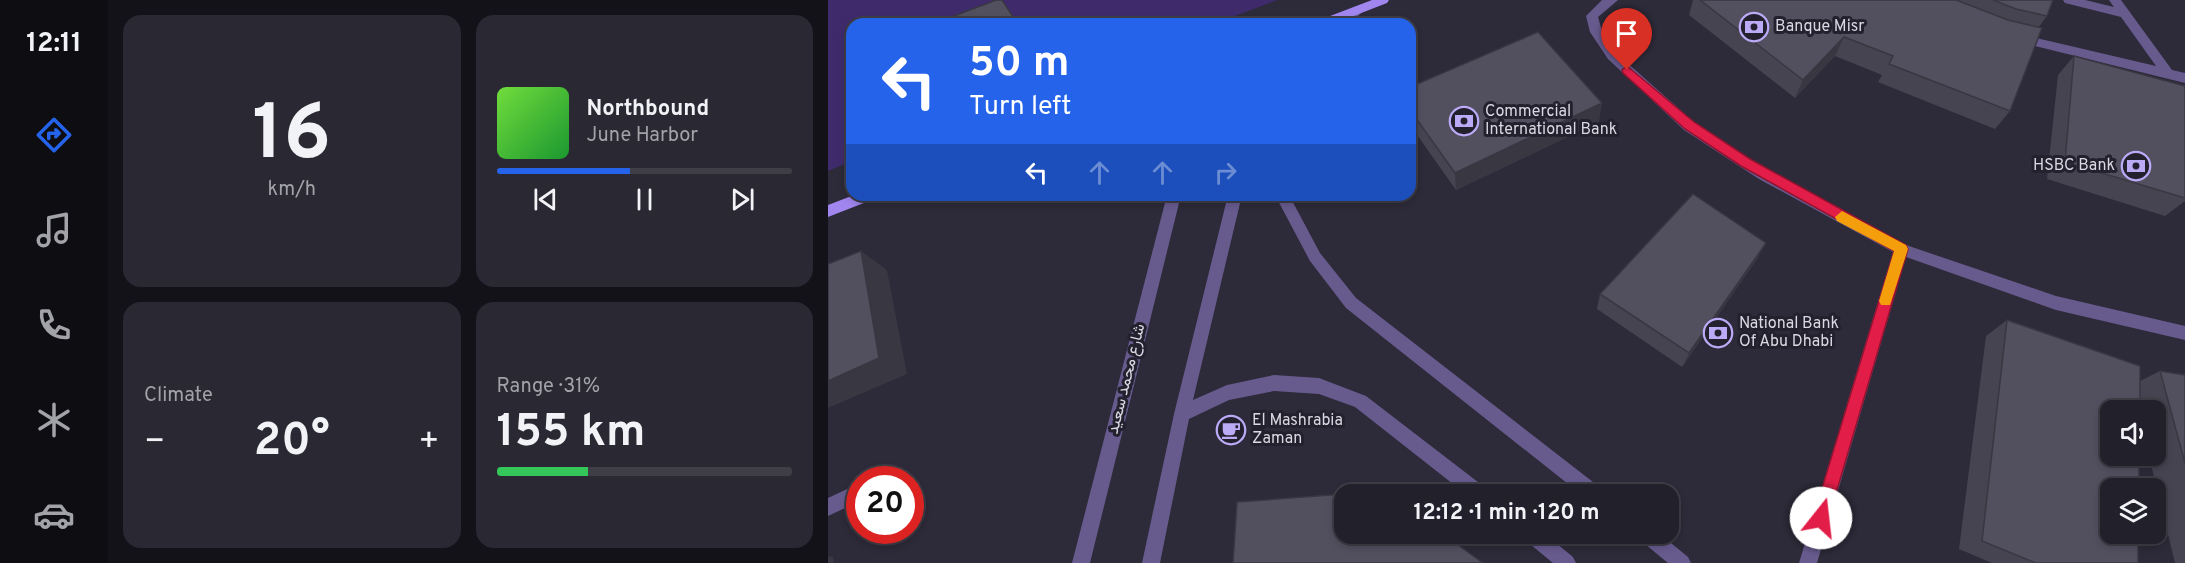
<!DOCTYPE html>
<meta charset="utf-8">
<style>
:root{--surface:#22202b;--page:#2a2833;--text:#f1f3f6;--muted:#a2a3a9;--line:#3f3e47;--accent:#2563eb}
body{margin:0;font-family:Overpass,Vazirmatn,sans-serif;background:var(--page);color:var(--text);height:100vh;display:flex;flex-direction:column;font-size:22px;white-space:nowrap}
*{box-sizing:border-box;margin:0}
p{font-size:20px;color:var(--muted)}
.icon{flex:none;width:33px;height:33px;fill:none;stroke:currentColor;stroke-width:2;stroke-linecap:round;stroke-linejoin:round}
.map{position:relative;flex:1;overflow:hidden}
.side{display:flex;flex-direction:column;gap:15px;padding:15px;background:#131218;width:720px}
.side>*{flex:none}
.top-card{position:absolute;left:18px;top:18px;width:570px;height:183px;border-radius:18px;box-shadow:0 3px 9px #0003,0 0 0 2px var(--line);background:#2563eb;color:#fff;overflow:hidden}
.controls{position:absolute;left:1272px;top:400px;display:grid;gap:12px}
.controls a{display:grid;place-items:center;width:66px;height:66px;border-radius:12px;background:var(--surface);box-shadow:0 3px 9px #0003,0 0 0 2px var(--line);font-size:30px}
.speed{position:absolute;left:18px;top:466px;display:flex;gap:12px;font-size:30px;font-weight:700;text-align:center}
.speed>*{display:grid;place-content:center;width:78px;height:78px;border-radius:50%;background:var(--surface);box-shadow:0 3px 9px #0003,0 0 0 2px var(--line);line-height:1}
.speed .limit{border:9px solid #d22;background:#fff;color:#111}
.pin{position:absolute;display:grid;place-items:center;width:51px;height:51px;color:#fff;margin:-62px -26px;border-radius:50% 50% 50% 0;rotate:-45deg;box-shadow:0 0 6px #0007}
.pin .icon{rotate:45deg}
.me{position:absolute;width:66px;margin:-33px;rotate:16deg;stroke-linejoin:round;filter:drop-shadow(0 0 4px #0008)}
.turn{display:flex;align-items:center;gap:21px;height:126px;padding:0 24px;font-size:27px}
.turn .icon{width:78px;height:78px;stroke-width:2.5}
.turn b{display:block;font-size:42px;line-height:51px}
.lanes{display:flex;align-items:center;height:57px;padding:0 24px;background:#0003;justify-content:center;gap:30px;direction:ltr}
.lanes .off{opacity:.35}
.big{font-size:45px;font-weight:700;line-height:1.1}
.side .card{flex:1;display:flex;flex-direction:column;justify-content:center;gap:9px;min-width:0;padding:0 21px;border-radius:18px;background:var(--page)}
.side .dial{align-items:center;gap:0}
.dial b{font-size:78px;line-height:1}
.song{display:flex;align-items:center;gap:18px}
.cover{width:72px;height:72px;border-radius:9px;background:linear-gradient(135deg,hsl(100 70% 55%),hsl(130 70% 35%))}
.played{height:6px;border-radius:3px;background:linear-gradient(90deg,var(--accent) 45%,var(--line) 45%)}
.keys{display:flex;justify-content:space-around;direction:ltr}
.heat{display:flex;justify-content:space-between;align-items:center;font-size:33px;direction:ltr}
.charge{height:9px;border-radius:4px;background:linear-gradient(90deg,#34c759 31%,var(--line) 0)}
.side .tiles{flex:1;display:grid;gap:15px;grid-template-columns:repeat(2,1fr)}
.trip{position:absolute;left:506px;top:484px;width:345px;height:60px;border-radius:18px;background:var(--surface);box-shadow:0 3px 9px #0003,0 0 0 2px var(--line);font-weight:700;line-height:60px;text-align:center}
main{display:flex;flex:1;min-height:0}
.dock{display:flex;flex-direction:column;width:108px;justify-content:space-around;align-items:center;background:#0e0d11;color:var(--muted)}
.dock .icon{width:42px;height:42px}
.dock .current{color:var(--accent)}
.dock b{font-size:27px;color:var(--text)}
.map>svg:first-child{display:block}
.green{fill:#3f2b6c}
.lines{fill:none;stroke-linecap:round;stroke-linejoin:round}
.minor{fill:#675b8e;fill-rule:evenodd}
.major{fill:#a186ef;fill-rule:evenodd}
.wall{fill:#474452}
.shaded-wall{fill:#393742}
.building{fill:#524f5f;stroke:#393742;stroke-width:1.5}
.route{fill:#e11d48;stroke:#92132f;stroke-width:1.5}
.slow{fill:#f59e0b}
.labels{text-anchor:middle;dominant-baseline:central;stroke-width:6;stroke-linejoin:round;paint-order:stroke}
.poi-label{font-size:16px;fill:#dad8e2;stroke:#24212f;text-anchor:start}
.street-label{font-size:16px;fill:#dad8e2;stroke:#24212f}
</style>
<main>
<nav class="dock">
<b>12:11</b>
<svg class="icon current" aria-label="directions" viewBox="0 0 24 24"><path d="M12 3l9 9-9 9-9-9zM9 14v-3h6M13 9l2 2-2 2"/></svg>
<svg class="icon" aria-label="music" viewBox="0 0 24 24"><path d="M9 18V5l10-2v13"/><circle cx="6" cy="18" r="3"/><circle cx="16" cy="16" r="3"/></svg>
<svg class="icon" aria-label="phone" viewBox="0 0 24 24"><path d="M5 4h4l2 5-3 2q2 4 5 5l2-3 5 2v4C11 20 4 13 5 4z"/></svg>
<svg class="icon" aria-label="climate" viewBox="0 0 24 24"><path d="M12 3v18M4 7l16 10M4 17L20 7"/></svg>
<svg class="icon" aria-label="car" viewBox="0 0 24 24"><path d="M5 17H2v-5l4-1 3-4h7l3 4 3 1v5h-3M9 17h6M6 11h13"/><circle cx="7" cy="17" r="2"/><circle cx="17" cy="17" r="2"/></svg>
</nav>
<section class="side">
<div class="tiles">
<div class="card dial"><b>16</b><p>km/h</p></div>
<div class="card">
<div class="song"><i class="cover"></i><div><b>Northbound</b><p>June Harbor</p></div></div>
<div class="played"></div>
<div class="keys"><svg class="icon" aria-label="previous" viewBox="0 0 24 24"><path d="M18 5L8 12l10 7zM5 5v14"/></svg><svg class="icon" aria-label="pause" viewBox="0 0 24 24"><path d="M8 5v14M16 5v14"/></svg><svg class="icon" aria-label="next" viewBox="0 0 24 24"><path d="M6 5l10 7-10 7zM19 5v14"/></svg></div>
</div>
<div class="card"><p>Climate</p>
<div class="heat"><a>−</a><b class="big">20°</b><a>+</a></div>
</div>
<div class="card"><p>Range · 31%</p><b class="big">155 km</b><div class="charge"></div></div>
</div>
</section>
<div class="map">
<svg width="1357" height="563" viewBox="0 0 1357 563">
<rect width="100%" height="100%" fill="#2d2a39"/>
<!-- green -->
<path class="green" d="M0 0H449L386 24H24V161L0 171Z"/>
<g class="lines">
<!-- minor -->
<path class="minor" d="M774 0H790L770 17 774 31 788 53 866 122 941 171 1078 245 1228 296 1357 326V340L1228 310 1078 257 989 563H971L1065 252 931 179 856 130 780 59 762 32 758 16Z
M1235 0H1257L1286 7 1281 0H1293L1344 70 1357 73V83L1187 41V35L1191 34 1328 66 1293 17 1237 3Z
M530 6 536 10 522 24H509L526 7Z
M339 195H353L262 563H244Z
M400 195H414L365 400 399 385 446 375 491 378 538 396 659 489 662 495H639L527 407 491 394 446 391 401 400 361 419 332 563H314L346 414Z
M447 195H461L492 253 528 298 774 489 777 495H754L518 308 482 261Z
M32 483V501L0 516V498Z
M694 534H717L745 557 748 563H725L697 540Z
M809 534H832L860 557 863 563H840L812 540Z"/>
<!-- major -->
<path class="major" d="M544 0H561L559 3 505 24H487L489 21Z
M26 195H48L46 199 0 217V205Z"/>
</g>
<!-- wall -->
<path class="wall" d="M865 0H1225L1219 16 1210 28 1182 111 1167 129 1050 82 1054 75 1007 56 967 98 861 15Z
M1246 56 1357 86V201L1337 216 1219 179 1230 75Z
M582 87 771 122 628 190 582 125Z
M938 243 929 259 854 367 769 309 772 294Z
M1179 320 1312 381 1332 371 1357 375V563H1347L1321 456H1328V411H1282L1310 563H1164L1131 549 1158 336Z"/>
<!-- shaded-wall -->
<path class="shaded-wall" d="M1016 37 1007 56 967 98 975 80Z
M774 103 771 122 628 190 627 173Z
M938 243 929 259 854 367 861 353Z
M33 251 59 270 79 374 0 408V381Z
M0 556 5 557 6 563H0Z"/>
<!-- building -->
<path class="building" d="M168 0H174L190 24H105Z
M872 0H1128L1180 20 1214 28 1182 111 1061 64 1065 56 1016 37 975 80Z
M1165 0H1225L1219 16 1188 9Z
M710 32 774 103 627 173 582 110V87Z
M1246 56 1357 86V198L1237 162Z
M865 194 938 243 861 353 772 294Z
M33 251 51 358 0 381V264Z
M1179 320 1312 366V411H1282V456H1311V489H1282V534H1310V563H1208L1154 541Z
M1332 371 1357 375V463Z
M556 491 562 495H516V534H615L655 563H405L409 502Z"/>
<!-- route -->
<path class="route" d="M799 66 866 122 922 159 1078 245 1080 249 999 524 993 526 988 524 985 518 1066 251 913 166 857 129 795 73 794 70Z"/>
<!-- slow -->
<path class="slow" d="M1014 211 1078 245 1080 249 1062 305H1053L1051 301 1066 251 1009 221 1007 217Z"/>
<!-- icons -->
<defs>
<g id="bank-ring" transform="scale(1.5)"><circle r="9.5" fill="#24212f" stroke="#bbaaf6" stroke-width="1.5"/><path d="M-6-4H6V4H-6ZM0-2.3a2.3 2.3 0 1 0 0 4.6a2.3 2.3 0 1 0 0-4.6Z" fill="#bbaaf6"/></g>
<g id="cafe-ring" transform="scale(1.5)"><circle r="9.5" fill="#24212f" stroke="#bbaaf6" stroke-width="1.5"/><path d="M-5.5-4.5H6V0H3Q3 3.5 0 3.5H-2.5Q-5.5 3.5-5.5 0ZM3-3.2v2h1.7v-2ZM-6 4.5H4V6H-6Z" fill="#bbaaf6"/></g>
</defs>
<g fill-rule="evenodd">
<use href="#bank-ring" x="926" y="27"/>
<use href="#bank-ring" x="636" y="121"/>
<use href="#bank-ring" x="1308" y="166"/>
<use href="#bank-ring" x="890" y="333"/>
<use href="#cafe-ring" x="403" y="430"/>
</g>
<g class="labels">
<!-- poi labels -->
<g class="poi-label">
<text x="947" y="27">Banque Misr</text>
<text x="657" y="112">Commercial<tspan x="657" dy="18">International Bank</tspan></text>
<text x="1287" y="166" text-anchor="end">HSBC Bank</text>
<text x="911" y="324">National Bank<tspan x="911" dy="18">Of Abu Dhabi</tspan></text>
<text x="424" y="421">El Mashrabia<tspan x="424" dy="18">Zaman</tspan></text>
</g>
<!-- street labels -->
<g class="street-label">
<text transform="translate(299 379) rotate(-76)">شارع محمد سعيد</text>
</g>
</g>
</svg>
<div class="controls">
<a><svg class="icon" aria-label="sound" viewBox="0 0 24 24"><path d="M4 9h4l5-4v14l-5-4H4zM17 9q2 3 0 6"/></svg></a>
<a><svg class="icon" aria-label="layers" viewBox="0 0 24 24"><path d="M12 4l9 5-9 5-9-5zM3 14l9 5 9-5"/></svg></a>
</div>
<div class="speed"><div class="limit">20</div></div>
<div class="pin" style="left:799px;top:70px;background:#d93025"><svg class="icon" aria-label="arrive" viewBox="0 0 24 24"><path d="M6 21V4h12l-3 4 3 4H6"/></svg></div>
<svg class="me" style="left:993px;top:518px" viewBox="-20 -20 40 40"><circle r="19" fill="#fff"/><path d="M0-13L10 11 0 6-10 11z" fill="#e11d48"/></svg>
<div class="trip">12:12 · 1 min · 120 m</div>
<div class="top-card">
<div class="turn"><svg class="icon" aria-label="left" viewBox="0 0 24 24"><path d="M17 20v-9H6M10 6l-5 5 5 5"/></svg><div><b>50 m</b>Turn left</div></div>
<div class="lanes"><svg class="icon" aria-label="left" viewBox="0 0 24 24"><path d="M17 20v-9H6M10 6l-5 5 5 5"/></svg><svg class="icon off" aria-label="ahead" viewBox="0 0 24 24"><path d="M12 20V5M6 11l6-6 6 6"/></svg><svg class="icon off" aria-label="ahead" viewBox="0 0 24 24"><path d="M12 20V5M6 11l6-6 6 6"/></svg><svg class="icon off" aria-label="right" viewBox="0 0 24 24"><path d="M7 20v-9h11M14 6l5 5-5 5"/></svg></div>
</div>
</div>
</main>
